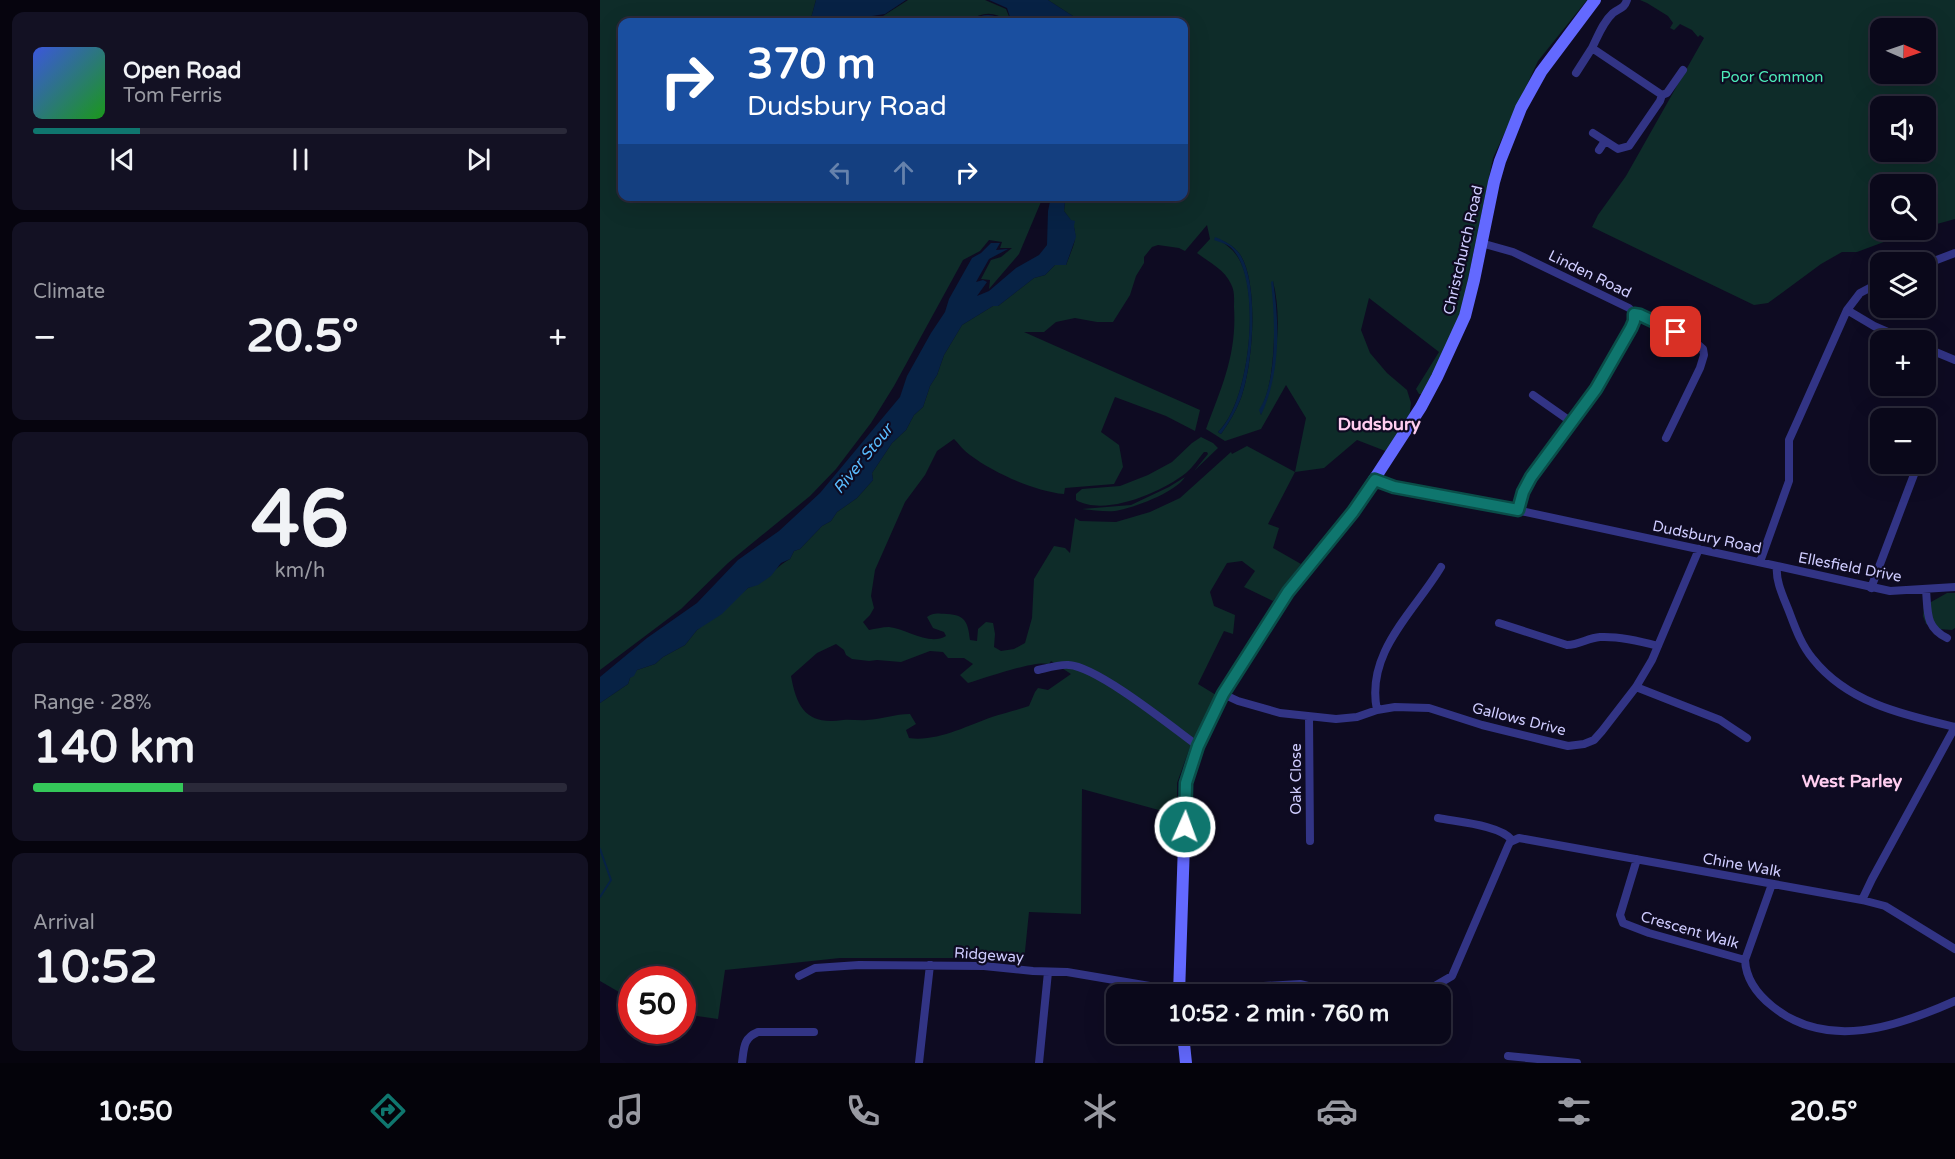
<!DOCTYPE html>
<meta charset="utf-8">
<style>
:root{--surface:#0a081a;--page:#131123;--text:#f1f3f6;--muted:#999aa2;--line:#2a2939;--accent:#0f766e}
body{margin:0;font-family:"Varela Round",sans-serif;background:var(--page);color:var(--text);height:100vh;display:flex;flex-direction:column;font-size:22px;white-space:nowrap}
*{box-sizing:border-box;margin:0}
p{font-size:20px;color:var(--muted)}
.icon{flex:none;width:33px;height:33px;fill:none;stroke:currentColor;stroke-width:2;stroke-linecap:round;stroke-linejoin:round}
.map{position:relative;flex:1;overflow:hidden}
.sheet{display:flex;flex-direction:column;gap:12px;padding:12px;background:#06040e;width:600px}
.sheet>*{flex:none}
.hud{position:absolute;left:18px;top:18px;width:570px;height:183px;border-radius:12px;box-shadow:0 6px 24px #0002,0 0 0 2px var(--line);background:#1a4fa0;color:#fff;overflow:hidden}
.needle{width:39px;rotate:92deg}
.tools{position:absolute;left:1270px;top:18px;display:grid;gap:12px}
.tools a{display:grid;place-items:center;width:66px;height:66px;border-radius:12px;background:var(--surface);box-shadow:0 6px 24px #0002,0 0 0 2px var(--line);font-size:30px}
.speed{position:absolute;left:18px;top:966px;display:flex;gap:12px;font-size:30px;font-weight:700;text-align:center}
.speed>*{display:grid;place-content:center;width:78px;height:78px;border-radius:50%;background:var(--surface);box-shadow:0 6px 24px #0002,0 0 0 2px var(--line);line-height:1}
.speed .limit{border:9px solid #d22;background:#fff;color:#111}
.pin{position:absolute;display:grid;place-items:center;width:51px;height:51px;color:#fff;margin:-26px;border-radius:12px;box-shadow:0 3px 9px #0006}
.me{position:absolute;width:66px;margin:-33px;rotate:2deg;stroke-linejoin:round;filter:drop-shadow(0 0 4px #0008)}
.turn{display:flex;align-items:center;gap:21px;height:126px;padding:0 30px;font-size:27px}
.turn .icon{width:78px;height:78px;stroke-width:2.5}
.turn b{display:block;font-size:42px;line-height:51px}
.lanes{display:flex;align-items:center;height:57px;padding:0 30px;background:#0003;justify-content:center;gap:30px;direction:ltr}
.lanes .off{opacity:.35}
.big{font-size:45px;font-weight:700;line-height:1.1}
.sheet .tile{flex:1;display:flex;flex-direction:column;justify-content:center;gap:9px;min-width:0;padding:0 21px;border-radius:12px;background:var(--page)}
.sheet .dial{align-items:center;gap:0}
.dial b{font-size:78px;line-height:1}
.song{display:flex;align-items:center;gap:18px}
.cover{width:72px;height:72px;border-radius:9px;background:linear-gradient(135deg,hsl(230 70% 55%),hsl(120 70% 35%))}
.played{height:6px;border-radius:3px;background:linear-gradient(90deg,var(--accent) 20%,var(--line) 20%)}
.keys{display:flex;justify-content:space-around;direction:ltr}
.heat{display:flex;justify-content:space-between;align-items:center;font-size:33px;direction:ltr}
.charge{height:9px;border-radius:4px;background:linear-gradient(90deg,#34c759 28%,var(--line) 0)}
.trip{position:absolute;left:506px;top:984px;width:345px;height:60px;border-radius:12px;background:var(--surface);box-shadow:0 6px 24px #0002,0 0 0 2px var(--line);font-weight:700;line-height:60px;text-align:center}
.dock{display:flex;height:96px;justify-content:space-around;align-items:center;background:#04030a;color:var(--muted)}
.dock .icon{width:42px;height:42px}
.dock .current{color:var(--accent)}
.dock b{font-size:27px;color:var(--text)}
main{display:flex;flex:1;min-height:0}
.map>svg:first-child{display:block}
.green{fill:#0e2c29;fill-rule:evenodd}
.water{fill:#072245}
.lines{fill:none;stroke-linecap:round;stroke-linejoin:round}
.stream{stroke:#072245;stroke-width:2}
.street{stroke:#323485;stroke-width:8}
.secondary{stroke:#6369ff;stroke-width:12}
.route-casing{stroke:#0a4d48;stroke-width:15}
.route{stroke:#0f766e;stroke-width:10}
.labels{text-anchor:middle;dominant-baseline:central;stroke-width:4.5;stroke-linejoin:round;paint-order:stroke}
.park-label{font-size:15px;fill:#4deab8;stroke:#0e0b22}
.street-label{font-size:15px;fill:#cfccff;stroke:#0e0b22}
.water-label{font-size:16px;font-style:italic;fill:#5abdff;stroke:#0e0b22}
.quarter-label{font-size:18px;font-weight:bold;fill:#ffcef0;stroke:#0e0b22}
</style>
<main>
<section class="sheet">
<div class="tile">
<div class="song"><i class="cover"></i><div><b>Open Road</b><p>Tom Ferris</p></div></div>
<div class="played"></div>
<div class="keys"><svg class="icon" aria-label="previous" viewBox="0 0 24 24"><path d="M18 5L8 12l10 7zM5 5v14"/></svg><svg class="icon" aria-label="pause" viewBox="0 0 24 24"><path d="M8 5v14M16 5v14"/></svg><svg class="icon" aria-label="next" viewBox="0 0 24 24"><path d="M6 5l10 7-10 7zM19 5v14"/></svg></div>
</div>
<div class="tile"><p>Climate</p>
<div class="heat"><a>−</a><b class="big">20.5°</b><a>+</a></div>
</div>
<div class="tile dial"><b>46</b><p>km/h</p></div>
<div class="tile"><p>Range · 28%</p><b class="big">140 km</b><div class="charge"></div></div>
<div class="tile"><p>Arrival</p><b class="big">10:52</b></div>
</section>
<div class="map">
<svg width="1355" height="1063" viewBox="0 0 1355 1063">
<rect width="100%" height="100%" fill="#0e0b22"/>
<!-- green -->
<path class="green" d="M0 0H216L210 22H22V196L443 197 419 254 389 289 390 280 381 279 391 260 401 257 412 248H400L402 242 389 240 380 251 363 260 294 386 271 423 236 469 210 496 128 563 81 609 0 670Z
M308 0H385L406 9 410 19 407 21C394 11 382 12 369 21L370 22H248L283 16Z
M448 0H987L938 61 893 158 862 308 844 352 824 394H819L816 389 839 352 769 298 761 330 770 353 787 373 807 390 811 403 809 420 788 452 757 440 724 468 695 472 668 524 679 528 673 548 701 564 673 601 644 587 655 571 642 561 627 563 610 592 614 606 635 615 633 634 624 631 598 684 616 695 590 747 577 783V815L482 789 481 914 429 912 424 961 363 958H240L125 970 118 1019 83 1014 82 980H32L31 999 0 981V703L28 684 30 678 37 670 55 664 63 657 85 645 97 630 148 588C165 582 175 567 190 559L194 551 200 549 222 526 231 521 237 512 257 498 273 480 272 473 292 443 306 430 314 415 323 407 330 386 337 375 344 355 362 325 393 306H398L434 278 445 275 455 265H466C475 241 482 233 464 211L465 201 469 197 584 196V22H482ZM607 225 610 239 597 253C609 262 625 270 631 284 635 291 634 300 634 307 637 354 622 386 606 429L625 441 661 429 686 385 706 418 695 472 647 446 632 454 631 452 580 498 550 512 516 522 480 521 475 518 470 553 465 548 454 546 434 579 432 618 425 643 414 649 401 651 394 647 395 634 393 623 386 622 378 629 377 641 370 640C368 623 366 615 347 614 338 614 334 612 327 617L333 628 344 632 346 636C329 646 307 629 289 627 282 627 275 629 269 630L263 622 270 615 274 608 271 596 275 570 305 502 325 475 337 451 354 439C359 444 364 451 370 455 394 473 434 491 464 494L465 488 514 484 523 467 519 445 501 432 515 397 566 416 595 431 600 410 424 332H444L456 322 475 318 497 322H513L530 295 536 276 544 263V257L552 247 558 245 579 248 585 251ZM615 238C625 241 635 246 641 256 659 286 653 365 641 398 636 411 629 423 621 434L618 432C649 403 659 300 641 263 635 250 626 244 615 238ZM673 281C684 327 674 371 661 415L660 410C677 381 675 315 673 281ZM236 644 244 650 246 655 252 659 269 661 277 660 301 662 330 651 343 652 348 658H364L373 664 360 675 368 683C386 678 434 660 449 664L451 661 471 674 448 690 438 688 435 692 429 706C417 710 404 713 392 717 367 726 336 742 309 738L306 730 316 724 310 714C295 714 282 719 267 720 259 721 251 719 243 720 207 725 197 709 191 676L217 653Z
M1040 0H1355V219L1326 227V184H1281V230H1316L1257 252H1242L1221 264 1168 303 1154 305 992 227 998 215 1026 176 1104 38 1100 35 1098 37 1092 30 1080 24 1074 30 1070 28 1073 23 1068 16 1047 3ZM1281 28H1326V74H1281ZM1281 106H1326V152H1281Z
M601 437 613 443 618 448 594 471 608 454 607 452H604C598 459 593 467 586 473 562 492 505 517 476 500V494L482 489 520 486 548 475 572 462 592 443Z
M585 477C576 492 534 508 515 511 505 512 493 510 482 509L531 505 569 487Z
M1347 593H1355V628L1352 630 1339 629 1326 624 1323 616 1324 606Z"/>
<!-- water -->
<path class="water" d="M216 0H306L285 14 259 18 244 22H210Z
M389 0H448L482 22H372L371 21C383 13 394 13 407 22L411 20 407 8Z
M451 197H469L465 201 464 211 471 220 475 221 474 226 476 237 466 265H455L445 275 434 278 398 306H393L362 325 344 355 337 375 330 386 323 407 314 415 306 430 292 443 272 473 273 480 257 498 237 512 231 521 222 526 200 549 194 551 190 559 181 563 171 576 158 585 148 588 122 614 97 630 85 645 63 657 55 664 37 670 34 676 30 678 28 684 0 703V677L47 638 97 603 138 560 179 531 220 493 300 397 307 376 331 333 345 312 349 299 372 258 381 253 391 243H400L396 250 408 249 389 259 376 282 383 280 387 282 377 296 389 291 416 268 439 255 447 245 448 211Z
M615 237C625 241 635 246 641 256 659 287 653 364 641 398 636 411 629 423 621 434L618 432C650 403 662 285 634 251 629 244 622 243 614 240Z
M673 281C680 323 680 376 661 415L659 410C678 381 675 316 671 282Z"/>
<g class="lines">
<!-- stream -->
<path class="stream" d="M0 849 11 880 0 897"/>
<!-- street -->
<path class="street" d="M1027 0C1024 9 1019 8 1013 13 1003 22 998 36 992 48L1062 95
M976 73 992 48
M993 133 1018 149 1029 146 1060 101 1062 95 1067 93 1083 70
M999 150 1005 141
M881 243 913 252 1029 308 1034 314 1031 328 1002 380 931 477 923 492 918 511
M1326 264 1355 253
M1247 310 1274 326 1306 340
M1034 314 1040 315 1094 341 1103 349 1104 355 1100 368 1066 438
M1326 348 1355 360
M933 395 970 421
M775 480 794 487 865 499 1177 566C1175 582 1185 600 1190 614 1196 630 1202 646 1213 659 1248 703 1304 715 1355 727
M1160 562 1189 481V440L1198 420 1247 310 1260 293 1281 282
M1177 566 1290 591 1355 587
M1271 588 1318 464
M1326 590C1328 612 1325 627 1347 638
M899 623 967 645C980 645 987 638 1000 637 1019 636 1040 641 1058 646
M438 670C447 668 460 664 469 665 498 667 572 727 598 746
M1036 687 1120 720 1147 738
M623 694 638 701 680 713 736 719 757 717 777 710 795 707 829 708 882 725 947 741 968 746 984 744 994 740 1002 731 1036 687 1052 660 1099 549
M777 710C765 652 815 611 841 567
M709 717 710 841
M838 818C858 822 900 825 912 840
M1037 859 1020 915 1023 923 1049 933 1145 960C1146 980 1157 994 1172 1006 1227 1051 1297 1027 1355 1001
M1262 900 1272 879 1355 727
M1145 960 1172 884
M199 976 215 968 259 965 384 966 433 971 467 972 579 991 700 984 740 994
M821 994 852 976 908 846 910 842 919 838 1262 900 1285 906 1355 949
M908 1056 977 1063
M142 1063C144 1048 143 1038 158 1032H214
M319 1063 330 965
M439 1063 448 972"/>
<!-- secondary -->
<path class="secondary" d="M579 994 586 783 598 746 623 694 661 633 688 592 753 512 821 407 837 377 865 316 874 280 894 182 900 161 921 108 941 72 995 0
M583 1034 586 1063"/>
</g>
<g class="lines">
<!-- route casing -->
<g class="route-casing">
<path id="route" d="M585 827 586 783 598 746 623 694 688 592 753 512 775 480 794 487 918 510 923 492 931 477 996 389 1031 328 1034 321V314L1040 315 1076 332"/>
</g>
<!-- route -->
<use href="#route" class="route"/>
</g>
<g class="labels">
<!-- park labels -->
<g class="park-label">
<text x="1172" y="77">Poor Common</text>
</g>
<!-- street labels -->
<g class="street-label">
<text transform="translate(863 250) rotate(-77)">Christchurch Road</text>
<text transform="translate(990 274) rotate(26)">Linden Road</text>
<text transform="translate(1107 537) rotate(12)">Dudsbury Road</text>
<text transform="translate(1250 567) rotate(11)">Ellesfield Drive</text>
<text transform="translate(919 719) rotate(14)">Gallows Drive</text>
<text transform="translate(696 779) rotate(-90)">Oak Close</text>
<text transform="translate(1142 865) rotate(10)">Chine Walk</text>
<text transform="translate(1090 930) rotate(16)">Crescent Walk</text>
<text transform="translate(389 955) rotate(4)">Ridgeway</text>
</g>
<!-- water labels -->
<g class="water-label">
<text transform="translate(263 459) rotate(-51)">River Stour</text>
</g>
<!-- quarter labels -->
<g class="quarter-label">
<text x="779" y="424">Dudsbury</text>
<text x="1252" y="781">West Parley</text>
</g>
</g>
</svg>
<div class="tools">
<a><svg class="needle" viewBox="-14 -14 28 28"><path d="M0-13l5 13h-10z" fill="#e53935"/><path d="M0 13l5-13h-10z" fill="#999aa2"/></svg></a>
<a><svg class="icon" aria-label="sound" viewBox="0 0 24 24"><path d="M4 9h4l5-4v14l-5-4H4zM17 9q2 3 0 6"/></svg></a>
<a><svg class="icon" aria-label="search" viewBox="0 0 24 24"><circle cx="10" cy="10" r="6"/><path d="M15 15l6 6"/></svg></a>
<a><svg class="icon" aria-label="layers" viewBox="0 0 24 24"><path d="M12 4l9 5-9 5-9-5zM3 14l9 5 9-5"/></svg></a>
<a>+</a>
<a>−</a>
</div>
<div class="speed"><div class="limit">50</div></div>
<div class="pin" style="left:1076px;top:332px;background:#d93025"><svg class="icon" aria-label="arrive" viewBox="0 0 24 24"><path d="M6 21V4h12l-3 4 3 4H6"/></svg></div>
<svg class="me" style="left:585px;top:827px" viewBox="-20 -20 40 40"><circle r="17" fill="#0f766e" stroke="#fff" stroke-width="3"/><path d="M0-11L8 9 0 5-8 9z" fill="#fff"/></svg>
<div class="trip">10:52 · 2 min · 760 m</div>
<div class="hud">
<div class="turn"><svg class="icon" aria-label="right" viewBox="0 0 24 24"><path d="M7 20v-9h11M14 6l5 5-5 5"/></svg><div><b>370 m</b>Dudsbury Road</div></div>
<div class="lanes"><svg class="icon off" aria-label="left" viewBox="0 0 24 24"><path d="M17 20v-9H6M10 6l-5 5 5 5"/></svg><svg class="icon off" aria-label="ahead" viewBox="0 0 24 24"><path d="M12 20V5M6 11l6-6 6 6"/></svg><svg class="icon" aria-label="right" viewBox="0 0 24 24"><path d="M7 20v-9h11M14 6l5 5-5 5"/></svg></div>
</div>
</div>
</main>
<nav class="dock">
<b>10:50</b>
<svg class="icon current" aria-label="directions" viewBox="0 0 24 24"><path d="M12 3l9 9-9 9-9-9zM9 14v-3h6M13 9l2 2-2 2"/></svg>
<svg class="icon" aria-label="music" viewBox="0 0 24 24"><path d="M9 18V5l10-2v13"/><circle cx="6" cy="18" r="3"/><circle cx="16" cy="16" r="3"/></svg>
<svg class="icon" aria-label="phone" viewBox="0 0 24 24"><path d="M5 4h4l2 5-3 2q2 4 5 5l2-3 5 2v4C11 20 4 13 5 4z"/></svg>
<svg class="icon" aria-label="climate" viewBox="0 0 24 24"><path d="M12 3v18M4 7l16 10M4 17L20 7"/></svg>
<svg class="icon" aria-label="car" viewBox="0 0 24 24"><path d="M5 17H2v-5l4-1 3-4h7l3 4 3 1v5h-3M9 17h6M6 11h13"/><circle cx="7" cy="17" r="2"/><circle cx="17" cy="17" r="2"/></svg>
<svg class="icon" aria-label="filters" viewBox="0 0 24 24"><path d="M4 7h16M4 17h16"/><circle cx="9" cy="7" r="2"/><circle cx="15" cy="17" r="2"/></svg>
<b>20.5°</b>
</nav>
